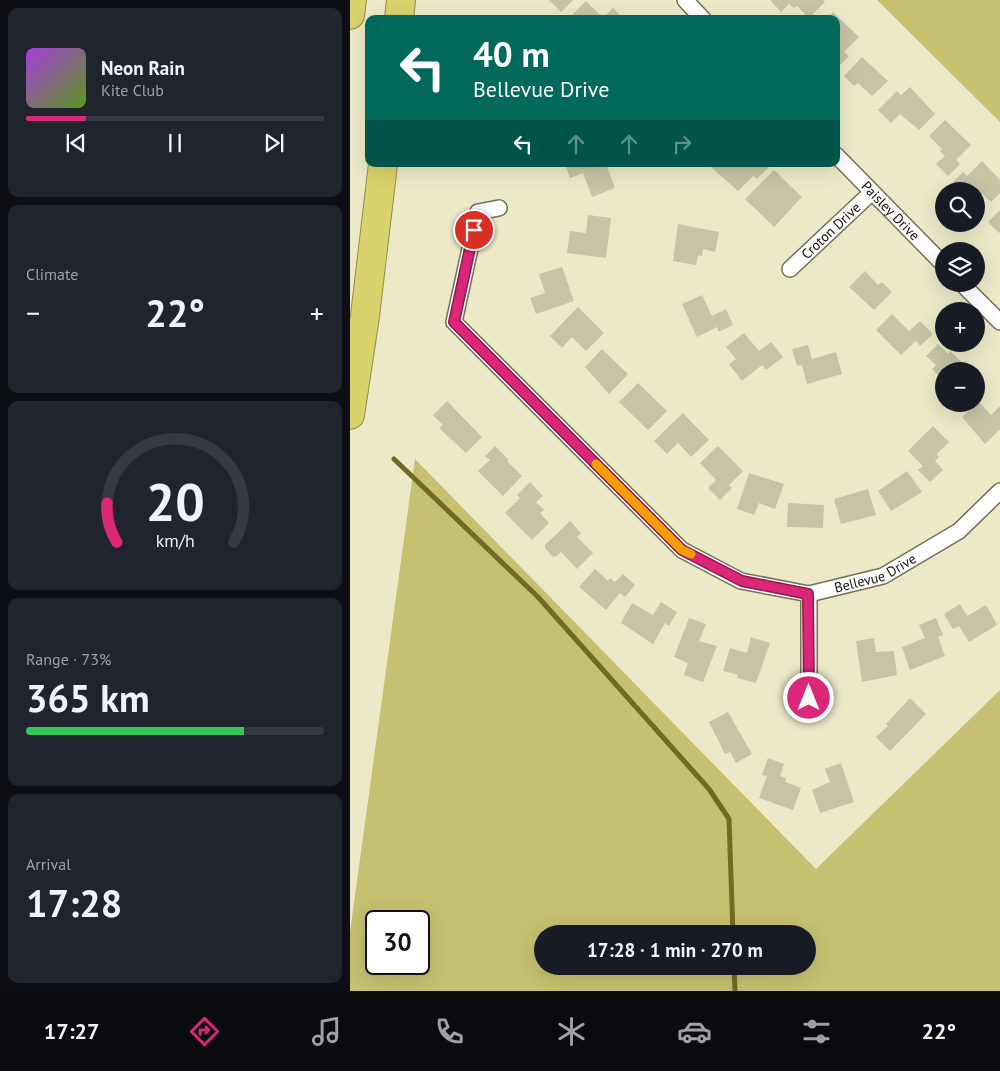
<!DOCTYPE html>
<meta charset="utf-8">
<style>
:root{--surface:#171b24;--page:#20242c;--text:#f1f3f6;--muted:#9ea1a6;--line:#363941;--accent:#db2777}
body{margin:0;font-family:"PT Sans",sans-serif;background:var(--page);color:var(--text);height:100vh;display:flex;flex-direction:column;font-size:19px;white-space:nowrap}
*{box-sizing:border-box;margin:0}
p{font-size:16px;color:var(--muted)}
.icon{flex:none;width:28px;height:28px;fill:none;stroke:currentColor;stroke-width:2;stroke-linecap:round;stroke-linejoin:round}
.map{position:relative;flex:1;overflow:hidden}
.side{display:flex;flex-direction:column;gap:8px;padding:8px;background:#0d0f14;width:350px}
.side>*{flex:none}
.guide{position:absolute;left:15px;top:15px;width:475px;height:152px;border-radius:10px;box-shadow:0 5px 20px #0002;background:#00695c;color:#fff;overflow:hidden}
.buttons{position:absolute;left:585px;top:182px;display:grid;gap:10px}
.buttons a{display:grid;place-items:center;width:50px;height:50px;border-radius:50%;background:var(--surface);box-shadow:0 5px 20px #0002;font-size:25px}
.speed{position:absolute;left:15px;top:910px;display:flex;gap:10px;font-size:25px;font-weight:700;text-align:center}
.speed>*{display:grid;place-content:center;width:65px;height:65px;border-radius:50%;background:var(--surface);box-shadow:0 5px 20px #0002;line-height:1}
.speed .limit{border:2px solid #111;border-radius:8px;background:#fff;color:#111}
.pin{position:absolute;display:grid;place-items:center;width:42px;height:42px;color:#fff;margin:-21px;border:2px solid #fff;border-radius:50%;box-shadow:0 1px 5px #0007}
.me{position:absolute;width:55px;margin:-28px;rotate:0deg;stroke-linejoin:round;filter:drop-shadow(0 0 4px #0008)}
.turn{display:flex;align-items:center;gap:18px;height:105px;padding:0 25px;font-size:22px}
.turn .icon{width:65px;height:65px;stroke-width:2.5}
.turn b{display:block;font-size:35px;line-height:42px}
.lanes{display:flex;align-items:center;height:48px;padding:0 25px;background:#0003;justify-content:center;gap:25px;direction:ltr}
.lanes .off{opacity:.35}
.big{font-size:38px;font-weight:800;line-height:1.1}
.side .tile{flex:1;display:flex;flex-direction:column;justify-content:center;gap:8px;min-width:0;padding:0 18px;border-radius:10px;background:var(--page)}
.side .dial{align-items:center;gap:0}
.dial svg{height:130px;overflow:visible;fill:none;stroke:var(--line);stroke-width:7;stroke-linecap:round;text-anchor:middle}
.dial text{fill:var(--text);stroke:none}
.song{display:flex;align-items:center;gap:15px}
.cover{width:60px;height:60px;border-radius:8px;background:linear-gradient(135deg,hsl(280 70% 55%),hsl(90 70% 35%))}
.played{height:5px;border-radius:2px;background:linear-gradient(90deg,var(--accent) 20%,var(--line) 20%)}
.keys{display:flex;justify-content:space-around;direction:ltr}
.heat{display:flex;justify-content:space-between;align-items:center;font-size:28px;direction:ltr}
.charge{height:8px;border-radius:4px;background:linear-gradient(90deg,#34c759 73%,var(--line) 0)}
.trip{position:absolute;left:184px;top:925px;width:282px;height:50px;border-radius:25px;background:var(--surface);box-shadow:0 5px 20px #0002;font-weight:800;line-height:50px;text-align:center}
.tabs{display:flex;height:80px;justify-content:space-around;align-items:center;background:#090b0e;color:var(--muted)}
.tabs .icon{width:35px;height:35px}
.tabs .active{color:var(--accent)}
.tabs b{font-size:22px;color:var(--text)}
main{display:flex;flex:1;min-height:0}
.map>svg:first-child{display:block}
.green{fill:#c6c070;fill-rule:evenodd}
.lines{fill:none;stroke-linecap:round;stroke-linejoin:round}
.stream{stroke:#706a23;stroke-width:5}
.building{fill:#c6c4a5}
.street-casing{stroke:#747255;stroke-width:18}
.highway-casing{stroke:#948e48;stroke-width:30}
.street{stroke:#fff;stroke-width:15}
.highway{stroke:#dad26c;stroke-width:28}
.route-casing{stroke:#8e194d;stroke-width:12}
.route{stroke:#db2777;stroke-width:9}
.slow{stroke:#f59e0b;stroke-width:9}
.labels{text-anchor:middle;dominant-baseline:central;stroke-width:4;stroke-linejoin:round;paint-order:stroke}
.street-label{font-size:14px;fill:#121106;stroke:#f8f7d5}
</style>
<main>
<section class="side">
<div class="tile">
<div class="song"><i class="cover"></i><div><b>Neon Rain</b><p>Kite Club</p></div></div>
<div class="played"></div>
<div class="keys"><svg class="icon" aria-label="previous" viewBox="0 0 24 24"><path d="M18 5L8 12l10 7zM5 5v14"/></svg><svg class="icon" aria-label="pause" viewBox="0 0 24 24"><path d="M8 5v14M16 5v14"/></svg><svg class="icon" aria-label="next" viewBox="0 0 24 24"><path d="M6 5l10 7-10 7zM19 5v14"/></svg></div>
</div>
<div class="tile"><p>Climate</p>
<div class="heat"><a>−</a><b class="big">22°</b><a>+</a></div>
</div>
<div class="tile dial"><svg viewBox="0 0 100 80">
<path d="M14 69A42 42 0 1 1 86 69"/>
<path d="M14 69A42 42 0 0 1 8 45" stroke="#db2777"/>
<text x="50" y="56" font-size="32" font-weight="700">20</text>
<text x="50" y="72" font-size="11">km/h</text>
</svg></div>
<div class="tile"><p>Range · 73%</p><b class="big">365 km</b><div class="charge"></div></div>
<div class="tile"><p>Arrival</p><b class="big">17:28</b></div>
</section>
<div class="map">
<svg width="650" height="991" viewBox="0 0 650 991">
<rect width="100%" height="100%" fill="#ebe9c8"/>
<!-- green -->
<path class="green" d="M527 0H650V122Z
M65 459 466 869 650 690V991H0V932ZM26 921H69V964H26ZM192 934H458V966H192Z"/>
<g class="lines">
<!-- stream -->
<path class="stream" d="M44 459 188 597 359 789 379 819 383 934
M384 966 385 991"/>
</g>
<!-- building -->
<path class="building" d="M199 0H223L211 12Z
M420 0H473L475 2 459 18 447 6 444 8 439 4 431 12Z
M236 1 253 18 263 8 274 19H221L220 17Z
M483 12 509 37 494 52 499 56 486 69V19H477Z
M512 57 538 81 522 96 508 83 504 86 494 76Z
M560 87 585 114 569 130 550 114 541 123 528 110 547 91 551 95Z
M595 120 621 145 606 160 610 164 598 176 586 164 595 156 590 151 592 149 579 136Z
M632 161 650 180V193L641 202 629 191 626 194V191L621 188 618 191H609L601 184 613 172 617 176Z
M215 164H256L265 188 242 197 233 173 220 178Z
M364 164H417L420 166 407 179 403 176 388 191 361 167Z
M424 170 452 197 424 227 395 199Z
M650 210V232L649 233 638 222Z
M238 215 261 218 256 258 217 253 220 231 236 233Z
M328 224 369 232 365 252 353 249 352 256 348 255 346 265 323 261Z
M212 267 224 301 186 314 180 298 195 293 189 274Z
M515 271 528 285 532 282 542 292 524 310 499 287Z
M352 295 362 316 376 309 383 325 369 332 367 327 347 337 332 304Z
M228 307 254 333 236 351 222 337 212 348 200 336Z
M542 314 559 331 570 321 583 334 570 346 566 341 551 355 526 330Z
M394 333 409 351 421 342 433 357 416 370 412 365 392 381 379 364 386 359 376 347Z
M588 344 598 354 600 351 614 364 611 367 615 371H594V381L582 369 586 365 576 356Z
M458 345 462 359 486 352 492 374 457 384 452 365 447 366 442 349Z
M252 349 278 374 259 394 235 367Z
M288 383 317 411 298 430 269 402Z
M97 401 132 437 116 453 89 428 93 425 83 415Z
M628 401 641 415 650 406V429L635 444 612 417Z
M333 413 359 440 341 457 328 443 317 454 304 441Z
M583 426 599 442 587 454 589 457 585 461 593 470 580 482 568 470 573 466 558 451Z
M145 446 159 460 157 461 172 476 153 496 128 471 140 460 135 456Z
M368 446 393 471 379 485 382 488 370 500 358 488 366 480 350 463Z
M557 471 572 492 541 511 528 491Z
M399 473 434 484 425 509 409 503 404 515 387 509Z
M180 482 193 496 186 502 194 510 190 513 199 523 182 540 155 513 170 498 167 495Z
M518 489 526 515 491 524 484 499Z
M438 503 474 505 473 528 437 527Z
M220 521 231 533 227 537 243 553 227 569 211 552 207 556 203 557 195 548V545Z
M245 569 258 581 260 578 265 582 273 574 285 585 275 597 270 593 256 610 229 587Z
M311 602 327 612 319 626 315 623 303 644 271 623 282 603 303 615Z
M610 604 617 616 636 605 647 625 619 642 609 626 603 629 594 614Z
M339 618 356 624 349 641 367 646 353 682 334 675 338 663 324 657Z
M586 618 593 635 588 637 595 656 560 670 552 647 575 638 569 625Z
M401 637 420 643 406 683 387 678 388 675 373 671 380 648 397 653Z
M524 638 526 652 544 651 547 675 512 682 506 641Z
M560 698 576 714 540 751 526 737 538 726 536 724Z
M378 712 402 754 386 763 380 752 375 754 359 722Z
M418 758 434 764 430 776 436 778 435 782 451 788 443 810 409 798 417 776 412 775Z
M491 763 504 802 470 813 462 790 480 782 475 769Z"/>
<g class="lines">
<!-- street casing -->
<g class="street-casing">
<g id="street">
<path d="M335 0 353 19"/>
<path id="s1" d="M486 155 594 265"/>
<path id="s2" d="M149 208 128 212 104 322 332 550 391 581 459 594 533 576 609 531 650 491"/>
<path id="s3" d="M440 269 522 192"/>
<path d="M612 284 650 322"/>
<path d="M459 594V698"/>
</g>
</g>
<!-- highway casing -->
<g class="highway-casing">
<path id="highway" d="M0 15 2 0
M49 19 51 0
M0 415 15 316 33 164"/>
</g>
<!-- street -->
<use href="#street" class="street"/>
<!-- highway -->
<use href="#highway" class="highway"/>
</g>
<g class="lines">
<!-- route casing -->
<g class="route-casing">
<path id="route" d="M124 230 104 322 332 550 392 581 458 594 459 698"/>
</g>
<!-- route -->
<use href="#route" class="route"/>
<!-- slow -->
<path class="slow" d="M246 464 332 550 341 554"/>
</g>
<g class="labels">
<!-- street labels -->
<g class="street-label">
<text stroke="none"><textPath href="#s1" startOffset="78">Paisley Drive</textPath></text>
<text stroke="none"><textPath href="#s3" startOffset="56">Croton Drive</textPath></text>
<text stroke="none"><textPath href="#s2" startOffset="662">Bellevue Drive</textPath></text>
</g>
</g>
</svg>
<div class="buttons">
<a><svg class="icon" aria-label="search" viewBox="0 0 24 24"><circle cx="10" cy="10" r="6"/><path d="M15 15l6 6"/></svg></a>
<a><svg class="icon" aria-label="layers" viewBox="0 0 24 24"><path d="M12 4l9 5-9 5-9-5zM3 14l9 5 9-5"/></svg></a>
<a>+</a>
<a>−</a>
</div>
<div class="speed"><div class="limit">30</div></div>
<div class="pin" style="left:124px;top:230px;background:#d93025"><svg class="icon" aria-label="arrive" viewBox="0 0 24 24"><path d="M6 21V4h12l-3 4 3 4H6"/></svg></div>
<svg class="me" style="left:459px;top:698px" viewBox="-20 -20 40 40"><circle r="17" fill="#db2777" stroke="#fff" stroke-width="3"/><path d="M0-11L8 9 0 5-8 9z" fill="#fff"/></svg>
<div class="trip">17:28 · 1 min · 270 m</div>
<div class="guide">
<div class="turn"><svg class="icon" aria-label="left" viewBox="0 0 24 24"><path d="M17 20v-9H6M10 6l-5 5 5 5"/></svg><div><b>40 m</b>Bellevue Drive</div></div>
<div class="lanes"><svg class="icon" aria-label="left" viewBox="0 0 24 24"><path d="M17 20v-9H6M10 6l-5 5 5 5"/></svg><svg class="icon off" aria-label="ahead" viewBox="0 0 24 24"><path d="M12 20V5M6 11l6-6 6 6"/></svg><svg class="icon off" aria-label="ahead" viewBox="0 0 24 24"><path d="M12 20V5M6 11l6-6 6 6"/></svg><svg class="icon off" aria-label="right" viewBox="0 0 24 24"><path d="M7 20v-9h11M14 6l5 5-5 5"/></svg></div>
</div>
</div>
</main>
<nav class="tabs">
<b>17:27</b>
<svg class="icon active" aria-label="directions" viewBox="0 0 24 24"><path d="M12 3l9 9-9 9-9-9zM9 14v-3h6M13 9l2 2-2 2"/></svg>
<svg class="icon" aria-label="music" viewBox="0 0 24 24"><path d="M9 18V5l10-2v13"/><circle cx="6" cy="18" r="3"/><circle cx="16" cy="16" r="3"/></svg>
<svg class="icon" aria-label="phone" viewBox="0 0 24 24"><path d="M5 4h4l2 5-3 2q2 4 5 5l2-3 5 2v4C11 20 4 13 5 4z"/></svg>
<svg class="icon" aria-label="climate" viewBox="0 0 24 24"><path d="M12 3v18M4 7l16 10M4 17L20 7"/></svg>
<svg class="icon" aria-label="car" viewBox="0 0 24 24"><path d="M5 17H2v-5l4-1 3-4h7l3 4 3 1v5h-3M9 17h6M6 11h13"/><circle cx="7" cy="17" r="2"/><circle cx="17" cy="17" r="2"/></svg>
<svg class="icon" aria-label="filters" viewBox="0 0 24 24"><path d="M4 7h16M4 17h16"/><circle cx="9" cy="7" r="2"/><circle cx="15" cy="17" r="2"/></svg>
<b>22°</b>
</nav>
